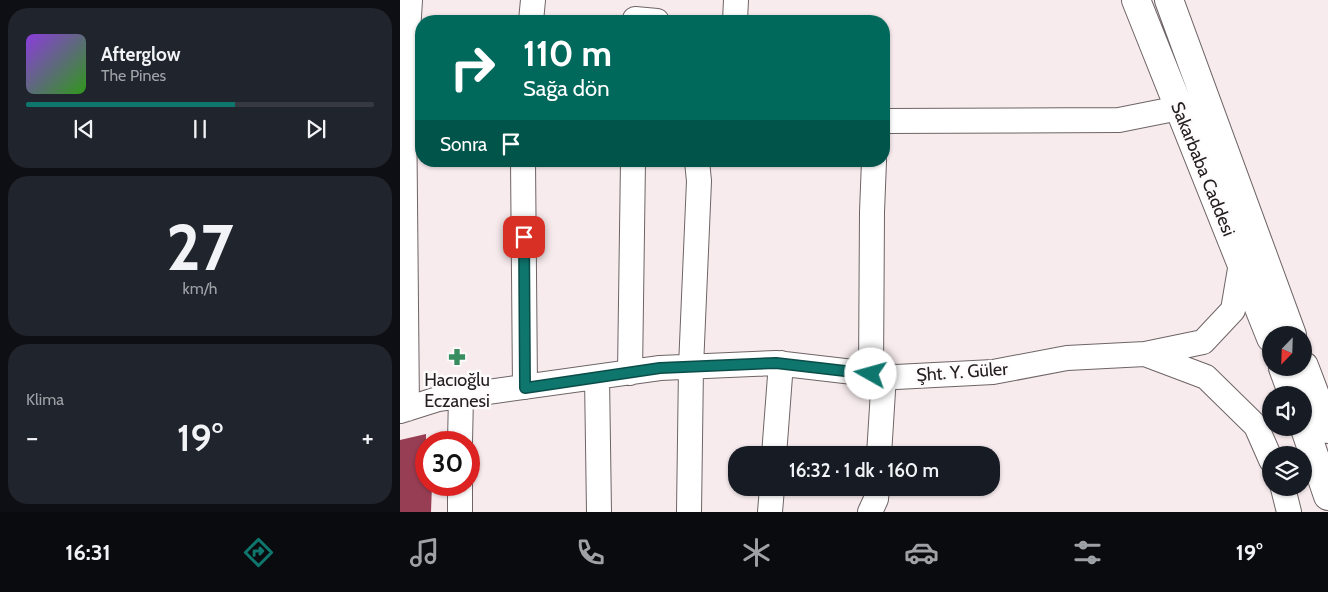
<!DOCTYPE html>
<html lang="tr">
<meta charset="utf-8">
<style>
:root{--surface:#171b24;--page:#20242c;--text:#f1f3f6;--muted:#9ea1a6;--line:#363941;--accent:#0f766e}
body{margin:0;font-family:Cabin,sans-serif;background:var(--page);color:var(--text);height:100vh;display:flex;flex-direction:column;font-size:19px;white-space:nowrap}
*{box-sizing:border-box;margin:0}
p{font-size:16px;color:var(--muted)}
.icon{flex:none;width:28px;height:28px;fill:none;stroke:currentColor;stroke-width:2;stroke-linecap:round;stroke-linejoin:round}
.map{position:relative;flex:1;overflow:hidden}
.details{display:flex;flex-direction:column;gap:8px;padding:8px;background:#0d0f14;width:400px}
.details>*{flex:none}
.hud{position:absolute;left:15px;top:15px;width:475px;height:152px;border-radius:20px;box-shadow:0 1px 4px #0004;background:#00695c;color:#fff;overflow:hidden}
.needle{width:32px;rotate:203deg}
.controls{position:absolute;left:862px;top:326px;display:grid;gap:10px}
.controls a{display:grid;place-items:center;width:50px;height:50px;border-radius:50%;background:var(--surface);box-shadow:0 1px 4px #0004;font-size:25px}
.speed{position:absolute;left:15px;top:431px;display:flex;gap:10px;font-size:25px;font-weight:700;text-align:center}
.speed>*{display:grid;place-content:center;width:65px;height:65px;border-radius:50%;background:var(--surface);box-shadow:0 1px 4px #0004;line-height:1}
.speed .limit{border:8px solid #d22;background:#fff;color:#111}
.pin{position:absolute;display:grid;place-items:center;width:42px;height:42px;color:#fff;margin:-21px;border-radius:10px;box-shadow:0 2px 8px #0006}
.me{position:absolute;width:55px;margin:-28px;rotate:277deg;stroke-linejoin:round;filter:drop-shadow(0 0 4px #0008)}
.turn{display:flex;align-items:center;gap:18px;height:105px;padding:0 25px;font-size:22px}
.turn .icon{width:65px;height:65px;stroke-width:2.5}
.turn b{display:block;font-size:35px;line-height:42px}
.then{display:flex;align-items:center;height:48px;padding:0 25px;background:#0003;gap:10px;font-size:19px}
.big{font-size:38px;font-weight:600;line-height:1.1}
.details .card{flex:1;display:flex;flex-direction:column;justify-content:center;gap:8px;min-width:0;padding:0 18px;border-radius:20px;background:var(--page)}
.details .dial{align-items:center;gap:0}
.dial b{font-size:65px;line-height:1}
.song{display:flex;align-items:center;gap:15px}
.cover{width:60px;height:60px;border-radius:8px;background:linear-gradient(135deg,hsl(270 70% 55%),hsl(110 70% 35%))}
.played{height:5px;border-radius:2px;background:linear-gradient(90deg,var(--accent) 60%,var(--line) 60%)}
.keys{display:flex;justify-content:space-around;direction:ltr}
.heat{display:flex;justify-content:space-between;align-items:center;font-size:28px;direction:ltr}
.trip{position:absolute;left:328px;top:446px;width:272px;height:50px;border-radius:20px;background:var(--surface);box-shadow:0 1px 4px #0004;font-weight:600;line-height:50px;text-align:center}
.tabs{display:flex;height:80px;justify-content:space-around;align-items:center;background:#090b0e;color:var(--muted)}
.tabs .icon{width:35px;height:35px}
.tabs .selected{color:var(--accent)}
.tabs b{font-size:22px;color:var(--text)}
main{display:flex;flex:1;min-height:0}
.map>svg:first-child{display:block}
.building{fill:#983e54}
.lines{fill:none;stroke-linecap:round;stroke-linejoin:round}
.street-casing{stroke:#6e6466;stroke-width:26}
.secondary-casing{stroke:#6e6466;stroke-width:30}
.street{stroke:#fff;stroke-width:24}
.secondary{stroke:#fff;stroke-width:28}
.route-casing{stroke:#0a4d48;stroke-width:12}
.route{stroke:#0f766e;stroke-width:9}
.labels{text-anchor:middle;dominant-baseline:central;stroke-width:5;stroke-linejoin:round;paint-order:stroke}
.street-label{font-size:18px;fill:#242021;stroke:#fdfbfb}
.poi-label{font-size:18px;fill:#242021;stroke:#fdfbfb}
</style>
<main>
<section class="details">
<div class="card">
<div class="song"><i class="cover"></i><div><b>Afterglow</b><p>The Pines</p></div></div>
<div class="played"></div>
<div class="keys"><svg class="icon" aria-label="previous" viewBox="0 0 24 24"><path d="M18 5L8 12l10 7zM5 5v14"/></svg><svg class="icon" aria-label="pause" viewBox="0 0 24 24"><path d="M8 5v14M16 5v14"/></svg><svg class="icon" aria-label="next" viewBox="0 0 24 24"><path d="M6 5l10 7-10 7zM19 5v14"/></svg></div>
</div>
<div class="card dial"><b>27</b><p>km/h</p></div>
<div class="card"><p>Klima</p>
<div class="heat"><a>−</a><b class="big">19°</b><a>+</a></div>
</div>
</section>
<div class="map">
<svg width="928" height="512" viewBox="0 0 928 512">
<rect width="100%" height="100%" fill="#f7ebed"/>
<!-- building -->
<path class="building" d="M26 434V485H32L31 512H0V440Z"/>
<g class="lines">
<!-- street casing -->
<g class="street-casing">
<path id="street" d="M235 19 257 21
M131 21 133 0
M335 21 336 0
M484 121 719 120 779 108
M123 161 125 387
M745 354 803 342 833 310 841 263
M230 373 233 161
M471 374 472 212 474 161
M197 377 199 512
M7 409 4 97 10 0
M0 411 38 399 260 368 376 363 496 377 593 372 667 358 745 354 806 377 856 426 871 460
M60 442 61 396
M374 455 381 363
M479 455 484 375
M883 488 889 512
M60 512V485
M289 512 291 367 299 181 297 161
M370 512 372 488
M470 512 476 499 477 488"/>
</g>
<!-- secondary casing -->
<g class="secondary-casing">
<path id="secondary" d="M736 0 871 338
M769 0 892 335
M904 366 928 429
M883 368 893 395
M904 426 928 496"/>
</g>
<!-- street -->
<use href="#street" class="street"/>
<!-- secondary -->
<use href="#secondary" class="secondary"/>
</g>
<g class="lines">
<!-- route casing -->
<g class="route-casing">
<path id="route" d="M124 237 125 388 260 368 376 363 471 374"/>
</g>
<!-- route -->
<use href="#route" class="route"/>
</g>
<!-- icons -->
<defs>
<g id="pharmacy-bare" transform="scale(1.35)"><path d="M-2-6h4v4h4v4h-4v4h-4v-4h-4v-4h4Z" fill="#388d60" stroke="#fdfbfb" stroke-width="2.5" paint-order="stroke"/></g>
</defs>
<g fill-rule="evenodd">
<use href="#pharmacy-bare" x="57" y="357"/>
</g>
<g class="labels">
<!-- street labels -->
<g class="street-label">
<text transform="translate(803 169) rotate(68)">Sakarbaba Caddesi</text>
<text transform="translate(562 372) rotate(-4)">Şht. Y. Güler</text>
</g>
<!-- poi labels -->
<g class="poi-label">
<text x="57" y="380">Hacıoğlu<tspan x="57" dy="21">Eczanesi</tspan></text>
</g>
</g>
</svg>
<div class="controls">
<a><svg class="needle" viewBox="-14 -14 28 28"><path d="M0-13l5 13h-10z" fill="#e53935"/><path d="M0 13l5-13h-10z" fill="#9ea1a6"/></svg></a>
<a><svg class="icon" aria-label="sound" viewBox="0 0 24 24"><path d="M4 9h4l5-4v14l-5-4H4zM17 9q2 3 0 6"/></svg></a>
<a><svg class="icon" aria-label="layers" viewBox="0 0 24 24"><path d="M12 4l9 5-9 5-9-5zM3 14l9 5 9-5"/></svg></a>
</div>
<div class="speed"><div class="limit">30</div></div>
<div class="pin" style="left:124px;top:237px;background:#d93025"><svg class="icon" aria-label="arrive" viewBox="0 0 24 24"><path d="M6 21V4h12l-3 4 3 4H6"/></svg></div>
<svg class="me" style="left:471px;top:374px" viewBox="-20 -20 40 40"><circle r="19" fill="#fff"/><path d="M0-13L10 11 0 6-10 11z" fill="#0f766e"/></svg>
<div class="trip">16:32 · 1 dk · 160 m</div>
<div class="hud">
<div class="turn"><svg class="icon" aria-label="right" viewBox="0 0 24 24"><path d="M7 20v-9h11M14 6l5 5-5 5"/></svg><div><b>110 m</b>Sağa dön</div></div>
<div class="then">Sonra<svg class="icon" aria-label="arrive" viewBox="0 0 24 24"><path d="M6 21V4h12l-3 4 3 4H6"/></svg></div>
</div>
</div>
</main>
<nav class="tabs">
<b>16:31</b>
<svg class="icon selected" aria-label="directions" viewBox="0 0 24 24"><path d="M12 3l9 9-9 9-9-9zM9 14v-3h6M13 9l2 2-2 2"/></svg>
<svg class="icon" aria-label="music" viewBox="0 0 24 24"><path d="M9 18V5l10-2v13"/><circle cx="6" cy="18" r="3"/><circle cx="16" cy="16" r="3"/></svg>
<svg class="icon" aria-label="phone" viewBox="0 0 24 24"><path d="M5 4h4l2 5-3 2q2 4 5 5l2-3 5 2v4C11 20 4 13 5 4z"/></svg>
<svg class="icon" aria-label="climate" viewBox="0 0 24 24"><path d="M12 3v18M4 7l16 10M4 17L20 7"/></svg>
<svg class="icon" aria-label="car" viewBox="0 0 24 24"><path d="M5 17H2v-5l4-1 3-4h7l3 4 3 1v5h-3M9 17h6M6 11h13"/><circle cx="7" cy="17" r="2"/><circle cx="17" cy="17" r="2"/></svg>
<svg class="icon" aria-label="filters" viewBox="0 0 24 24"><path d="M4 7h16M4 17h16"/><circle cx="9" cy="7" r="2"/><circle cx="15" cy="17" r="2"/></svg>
<b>19°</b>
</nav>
